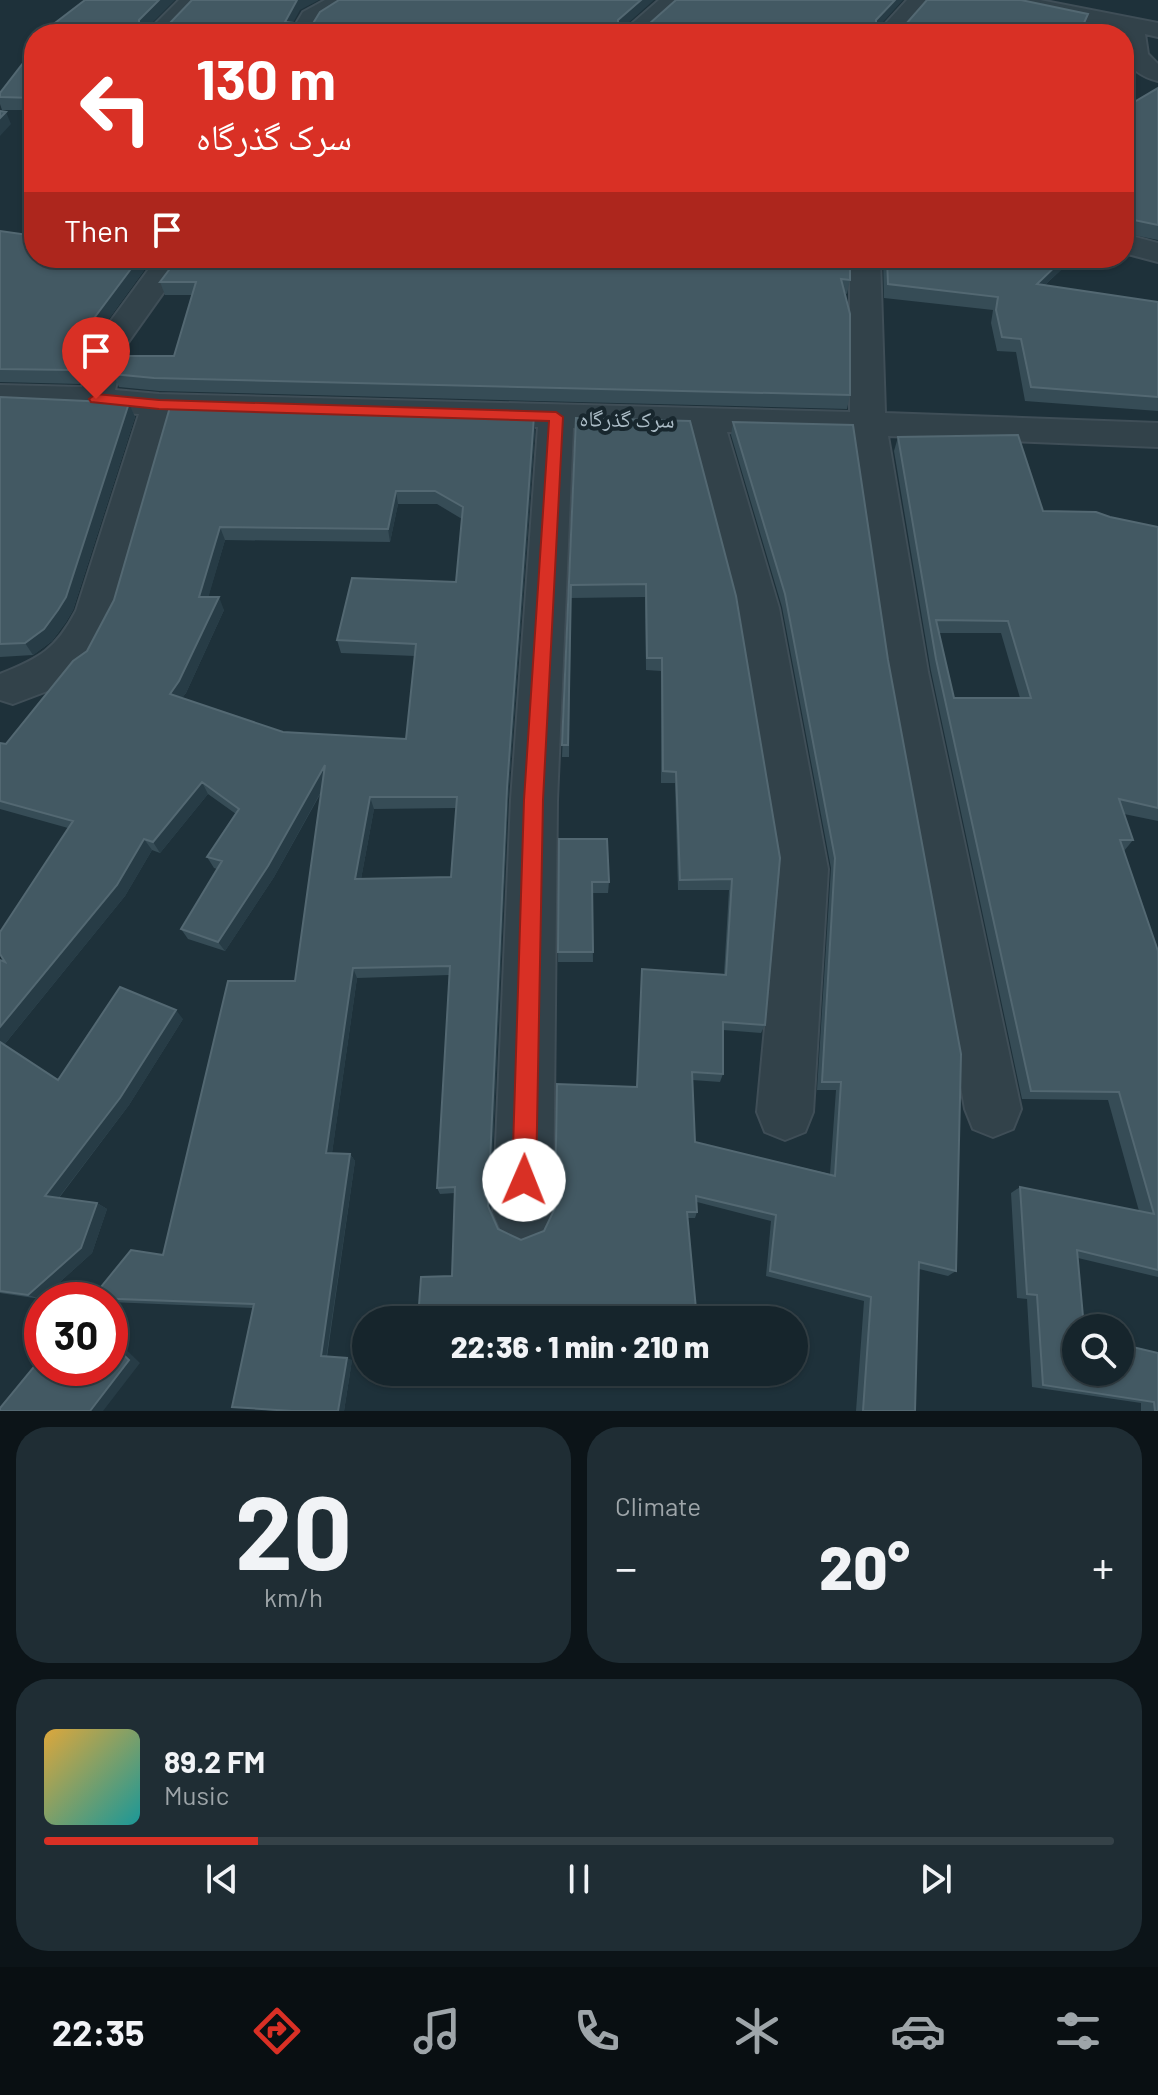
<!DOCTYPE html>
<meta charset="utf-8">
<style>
:root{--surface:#16252c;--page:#1f2d34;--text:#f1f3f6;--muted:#9ea5a9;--line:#354248;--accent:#d93025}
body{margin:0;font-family:Barlow,"Noto Naskh Arabic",sans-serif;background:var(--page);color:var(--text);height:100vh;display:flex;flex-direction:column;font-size:30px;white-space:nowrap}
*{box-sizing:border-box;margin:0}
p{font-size:26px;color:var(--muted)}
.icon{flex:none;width:44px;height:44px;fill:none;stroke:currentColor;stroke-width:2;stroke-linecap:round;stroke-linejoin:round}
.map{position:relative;height:1411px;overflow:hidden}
.side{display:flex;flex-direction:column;gap:16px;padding:16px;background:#0c1418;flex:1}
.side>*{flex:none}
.banner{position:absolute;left:24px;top:24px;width:1110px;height:244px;border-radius:32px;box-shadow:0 2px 6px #0004,0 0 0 2px var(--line);background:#d93025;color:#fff;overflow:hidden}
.controls{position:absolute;left:1062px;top:1314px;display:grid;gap:16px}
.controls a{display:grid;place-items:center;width:72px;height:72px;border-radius:50%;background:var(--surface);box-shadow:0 2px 6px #0004,0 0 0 2px var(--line);font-size:40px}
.speed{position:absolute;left:24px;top:1282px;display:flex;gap:16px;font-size:40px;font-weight:700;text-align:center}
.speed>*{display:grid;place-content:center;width:104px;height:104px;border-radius:50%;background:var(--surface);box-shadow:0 2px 6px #0004,0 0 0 2px var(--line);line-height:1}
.speed .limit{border:12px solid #d22;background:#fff;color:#111}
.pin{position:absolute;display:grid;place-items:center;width:68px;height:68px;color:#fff;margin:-82px -34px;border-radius:50% 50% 50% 0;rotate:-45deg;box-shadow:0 0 8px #0007}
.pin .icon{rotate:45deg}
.me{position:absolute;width:88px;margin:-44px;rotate:1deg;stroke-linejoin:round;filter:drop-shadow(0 0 6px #0008)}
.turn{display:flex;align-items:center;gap:28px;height:168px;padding:0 40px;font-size:36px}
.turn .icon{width:104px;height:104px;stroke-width:2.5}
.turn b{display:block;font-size:56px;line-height:68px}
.then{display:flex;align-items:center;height:76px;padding:0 40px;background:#0003;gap:16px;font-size:30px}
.big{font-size:60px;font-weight:800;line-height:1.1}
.side .widget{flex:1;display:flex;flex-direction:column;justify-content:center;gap:12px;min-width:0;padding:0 28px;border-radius:32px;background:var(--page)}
.side .dial{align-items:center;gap:0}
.dial b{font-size:104px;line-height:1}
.song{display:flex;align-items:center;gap:24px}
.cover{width:96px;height:96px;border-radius:12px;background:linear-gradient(135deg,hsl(40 70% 55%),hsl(180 70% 35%))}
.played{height:8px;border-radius:4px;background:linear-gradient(90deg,var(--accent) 20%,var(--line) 20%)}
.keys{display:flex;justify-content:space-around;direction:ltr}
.heat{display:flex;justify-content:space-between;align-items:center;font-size:44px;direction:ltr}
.side .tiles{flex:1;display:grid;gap:16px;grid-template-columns:1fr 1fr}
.widget:last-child{grid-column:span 2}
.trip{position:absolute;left:352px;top:1306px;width:456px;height:80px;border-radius:40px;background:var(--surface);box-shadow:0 2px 6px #0004,0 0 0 2px var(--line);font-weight:800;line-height:80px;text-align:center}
.tab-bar{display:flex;height:128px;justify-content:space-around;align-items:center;background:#090f12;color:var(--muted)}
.tab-bar .icon{width:56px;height:56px}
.tab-bar .on{color:var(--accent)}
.tab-bar b{font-size:36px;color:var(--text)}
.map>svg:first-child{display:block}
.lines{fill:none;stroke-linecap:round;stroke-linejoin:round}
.minor-casing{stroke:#3f4e57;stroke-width:4}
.minor{fill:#32424a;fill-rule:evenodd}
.wall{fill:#364c56;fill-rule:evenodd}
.shaded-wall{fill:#273c46}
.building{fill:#435963;stroke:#536872;stroke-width:2;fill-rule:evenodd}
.route{fill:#d93025;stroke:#8d1f18;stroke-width:2}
.labels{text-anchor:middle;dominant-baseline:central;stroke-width:8;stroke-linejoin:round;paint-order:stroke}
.street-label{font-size:22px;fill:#acbdc7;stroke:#18272e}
</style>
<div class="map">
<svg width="1158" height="1411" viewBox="0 0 1158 1411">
<rect width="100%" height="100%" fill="#1e313a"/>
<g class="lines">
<!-- minor casing -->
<g class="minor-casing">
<path id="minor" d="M179 0H203L170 34H145Z
M325 0H355L320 22 314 34H290L303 12Z
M659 0H684L646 34H620Z
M907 0H931L901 34H876Z
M994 0H1040L1158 23V37L1145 34 1148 54 1158 64V81C1144 78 1127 68 1124 53 1122 44 1124 36 1121 30L1005 7 997 5Z
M1124 234 1158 243V262L1124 253Z
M157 258H188L124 348 115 390 159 394 850 412V258H880L885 413 1158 423V447L888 436 928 672 1021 1109 1013 1129 993 1137 973 1129 965 1109 886 672 852 435 727 432 779 608 828 869 813 1112 805 1132 785 1140 765 1132 757 1112 780 869 737 608 691 431 573 428 557 800 553 1212 544 1233 523 1242 502 1233 493 1212 511 800 538 427 173 417 118 611 92 662 58 687 13 704 0 700V674C40 658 56 649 76 611L139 414 0 407V385L82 387 91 348Z"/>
</g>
<!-- minor -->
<use href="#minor" class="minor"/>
</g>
<!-- wall -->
<path class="wall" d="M34 49V110H2L0 104V93Z
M1158 88V240L1124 233V108Z
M0 231 34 258H153L89 346 80 384 0 382Z
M178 258 850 280 847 294 845 293 850 395 847 409 159 391 119 387 113 374 174 356 192 295H165L160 282Z
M883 258H1067L1063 268 1045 285 1158 302V411L1025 401 1016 352 997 351 991 323 993 310 884 298Z
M0 397 129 403 135 417 73 610 66 622 52 641 33 655 0 657Z
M170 407 535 430 508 800 490 1211 498 1229 521 1240 544 1231 637 1087 642 969 724 974 729 890H678L675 783H661V671L646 670 645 597 571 598 569 757H562L576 418 690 421 765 1025 761 1033 723 1030V1074L720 1082 692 1080 695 1142 830 1174 836 1090H817L831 868 782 607 731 435 733 422 853 425 956 1271 948 1276 919 1269 915 1411H856L864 1301 766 1276 771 1221 697 1202V1212L695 1218H688L452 1276 455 1193 440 1194 437 1188 449 975 357 978 332 1153 350 1154 355 1161 327 1357 352 1360 344 1411H277L232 1407 253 1308 110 1302V1300H99L92 1298 163 1255 295 981 322 791 274 877 225 951 188 939 181 929 217 869 214 868 207 857 236 814 208 794 160 853 152 850 125 896 4 1045 58 1080 183 1019 129 1105 59 1198 97 1203 107 1209 92 1253 41 1299 0 1293V960L5 962 68 828 0 809V743L6 744 87 651 114 600ZM398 504H437L462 519 456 582 337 640 341 653 415 656 406 739 283 732 182 698 186 693 224 610 208 597 225 540 390 542ZM456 808 451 877 361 879 374 809Z
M898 437 1043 511 1110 517 1158 527V821L1124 814 1133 840 1124 851 1158 951V1277L1078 1258 1076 1372 1158 1353V1411H1141V1403L1032 1387 1027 1299 1017 1298 1011 1193 1020 1187 1139 1211 1108 1100 1022 1099 931 671 894 451ZM939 633H1001L1020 698H954Z
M559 839 609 882 608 893H592L593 962H558Z"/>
<!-- shaded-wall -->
<path class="shaded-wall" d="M159 0H175L143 32 139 24V20Z
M297 0H319L300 10 287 34 285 22Z
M641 0H654L618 32V20Z
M895 0H903L874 32 876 20Z
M6 112 11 124 0 136V118Z
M139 258H153L89 346 80 384 73 370 83 333Z
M1064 258H1067L1063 268 1032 297 1037 284Z
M129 403 135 417 73 610 66 622 52 641 33 655 25 643Z
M534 416 535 430 508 800 490 1212 488 1206 507 788Z
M396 491 398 504 390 542 388 529Z
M220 527 225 540 205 609 199 597Z
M219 597 224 610 186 693 176 706 170 694Z
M325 765 329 777 274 877 225 951 218 942Z
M202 782 208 794 160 853 153 842Z
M370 797 374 809 359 890 355 879Z
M144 839 152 850 125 896 3 1046 0 1043V1027Z
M353 968 357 978 331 1160 326 1153Z
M176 1010 183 1019 129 1105 56 1201 45 1196Z
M350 1154 355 1161 326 1359 321 1356Z
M97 1203 107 1209 92 1253 41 1299 28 1295Z
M110 1334 140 1363 103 1411H90L110 1342Z
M347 1358 352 1360 344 1411H338Z"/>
<!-- building -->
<path class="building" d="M85 0H159L139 20V24H169L192 0H297L285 22 312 25 320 12 339 0H641L618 20V24H649L676 0H895L876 20V24H906L927 0H1021L1088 14 1080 32 1091 34H46L55 23Z
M34 49V98L0 97V93Z
M1158 88V225L1124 218V108Z
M0 111 6 112 0 118Z
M31 230H34V258H139L83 333 73 370 0 369V231L28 235Z
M178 258H850V280L841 279 850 314V395L154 378 113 374 117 356H174L196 282H160Z
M887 258H1064L1037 284 1158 302V397L1031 387 1021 339 1002 337 996 310 998 297 888 284Z
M0 397 129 403 66 597 58 610 44 629 25 643 0 644Z
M170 407 534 416 507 788 488 1206 498 1229 521 1240 544 1231 555 1208 557 1084 637 1087 642 969 726 975 732 879 680 880 676 772 663 771 662 658H647L646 584 571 585 568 745H562L576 418 690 421 736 596 780 858 765 1025 723 1022V1074L692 1072 695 1142 835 1176 841 1082H822L835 858 785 594 733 422 853 425 888 660 961 1054 956 1271 919 1262 915 1411H863L871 1297 770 1271 776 1215 696 1196 697 1212H687L697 1320H418L421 1277 452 1276 455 1187 437 1188 450 966 353 968 326 1153 350 1154 321 1356 347 1358 338 1411H292L232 1407 254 1304 92 1298 131 1250 163 1255 228 981H295L325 765 268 866 218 942 181 929 222 861 207 857 239 809 202 782 153 842 144 839 117 885 0 1027V960L5 962 0 954V932L73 821 0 801V743L6 744 73 661 87 651 114 600ZM396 491H435L463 507 456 582 352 578 337 640 416 644 406 739 283 732 170 694 179 681 219 597H199L220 527 388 529ZM370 797H457L451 877 355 879Z
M1018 435 1043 511 1096 512 1110 517 1158 527V808L1119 799 1133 840H1120L1158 951V1270L1077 1250 1084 1328H1076V1372H1120V1344L1158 1353V1411H1155L1154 1402 1043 1385 1037 1295 1027 1294 1020 1187 1154 1214 1119 1092 1031 1091 936 659 898 437ZM936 620 1008 621 1031 698H954Z
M559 839H607L609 882H592L593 952H558Z
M120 987 176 1010 120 1098 45 1196 97 1203 81 1248 28 1295 0 1291V1042L58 1080Z
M110 1342 129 1360 90 1411H0V1408L42 1357V1368H110Z"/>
<!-- route -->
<path class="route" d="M96 394 159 400 556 412 563 417 543 800 536 1180 532 1189 524 1192 515 1189 512 1180 524 800 549 421 159 409 91 402 89 399Z"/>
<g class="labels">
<!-- street labels -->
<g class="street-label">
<text transform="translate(627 418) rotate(1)">سرک گذرگاه</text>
</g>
</g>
</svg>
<div class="controls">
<a><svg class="icon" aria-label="search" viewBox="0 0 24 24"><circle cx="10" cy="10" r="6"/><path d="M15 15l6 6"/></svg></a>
</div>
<div class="speed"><div class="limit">30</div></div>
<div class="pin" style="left:96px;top:399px;background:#d93025"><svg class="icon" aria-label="arrive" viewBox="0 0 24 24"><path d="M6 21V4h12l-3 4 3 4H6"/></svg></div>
<svg class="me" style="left:524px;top:1180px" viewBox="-20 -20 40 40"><circle r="19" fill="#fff"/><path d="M0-13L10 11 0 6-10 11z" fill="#d93025"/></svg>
<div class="trip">22:36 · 1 min · 210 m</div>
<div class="banner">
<div class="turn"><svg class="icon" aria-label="left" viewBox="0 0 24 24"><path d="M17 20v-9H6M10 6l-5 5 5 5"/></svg><div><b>130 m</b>سرک گذرگاه</div></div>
<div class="then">Then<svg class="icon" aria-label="arrive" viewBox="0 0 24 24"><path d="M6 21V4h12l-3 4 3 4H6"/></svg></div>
</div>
</div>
<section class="side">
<div class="tiles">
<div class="widget dial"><b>20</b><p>km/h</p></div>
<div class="widget"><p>Climate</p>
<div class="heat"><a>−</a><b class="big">20°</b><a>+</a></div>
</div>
<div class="widget">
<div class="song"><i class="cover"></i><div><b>89.2 FM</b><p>Music</p></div></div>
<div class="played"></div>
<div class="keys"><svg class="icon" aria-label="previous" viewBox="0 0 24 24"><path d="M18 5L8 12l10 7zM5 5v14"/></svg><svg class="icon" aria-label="pause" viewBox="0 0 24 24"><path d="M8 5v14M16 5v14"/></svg><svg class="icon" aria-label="next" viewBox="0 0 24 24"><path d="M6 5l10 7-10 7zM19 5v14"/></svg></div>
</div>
</div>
</section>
<nav class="tab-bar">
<b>22:35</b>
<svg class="icon on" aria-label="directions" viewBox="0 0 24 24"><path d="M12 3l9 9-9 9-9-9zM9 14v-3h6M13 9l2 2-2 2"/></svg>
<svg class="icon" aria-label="music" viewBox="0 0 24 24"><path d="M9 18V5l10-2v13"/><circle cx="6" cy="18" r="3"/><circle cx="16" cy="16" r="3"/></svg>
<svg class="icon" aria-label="phone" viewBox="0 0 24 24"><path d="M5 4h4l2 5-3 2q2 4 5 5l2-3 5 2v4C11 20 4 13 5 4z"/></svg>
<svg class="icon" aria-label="climate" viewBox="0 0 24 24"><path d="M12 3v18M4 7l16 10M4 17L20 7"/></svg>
<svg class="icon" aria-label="car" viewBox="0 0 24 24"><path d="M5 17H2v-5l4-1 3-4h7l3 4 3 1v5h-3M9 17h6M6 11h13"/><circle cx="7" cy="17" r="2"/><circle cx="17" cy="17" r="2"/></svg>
<svg class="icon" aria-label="filters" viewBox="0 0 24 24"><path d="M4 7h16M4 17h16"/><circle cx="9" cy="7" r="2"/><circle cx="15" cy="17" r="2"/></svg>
</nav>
